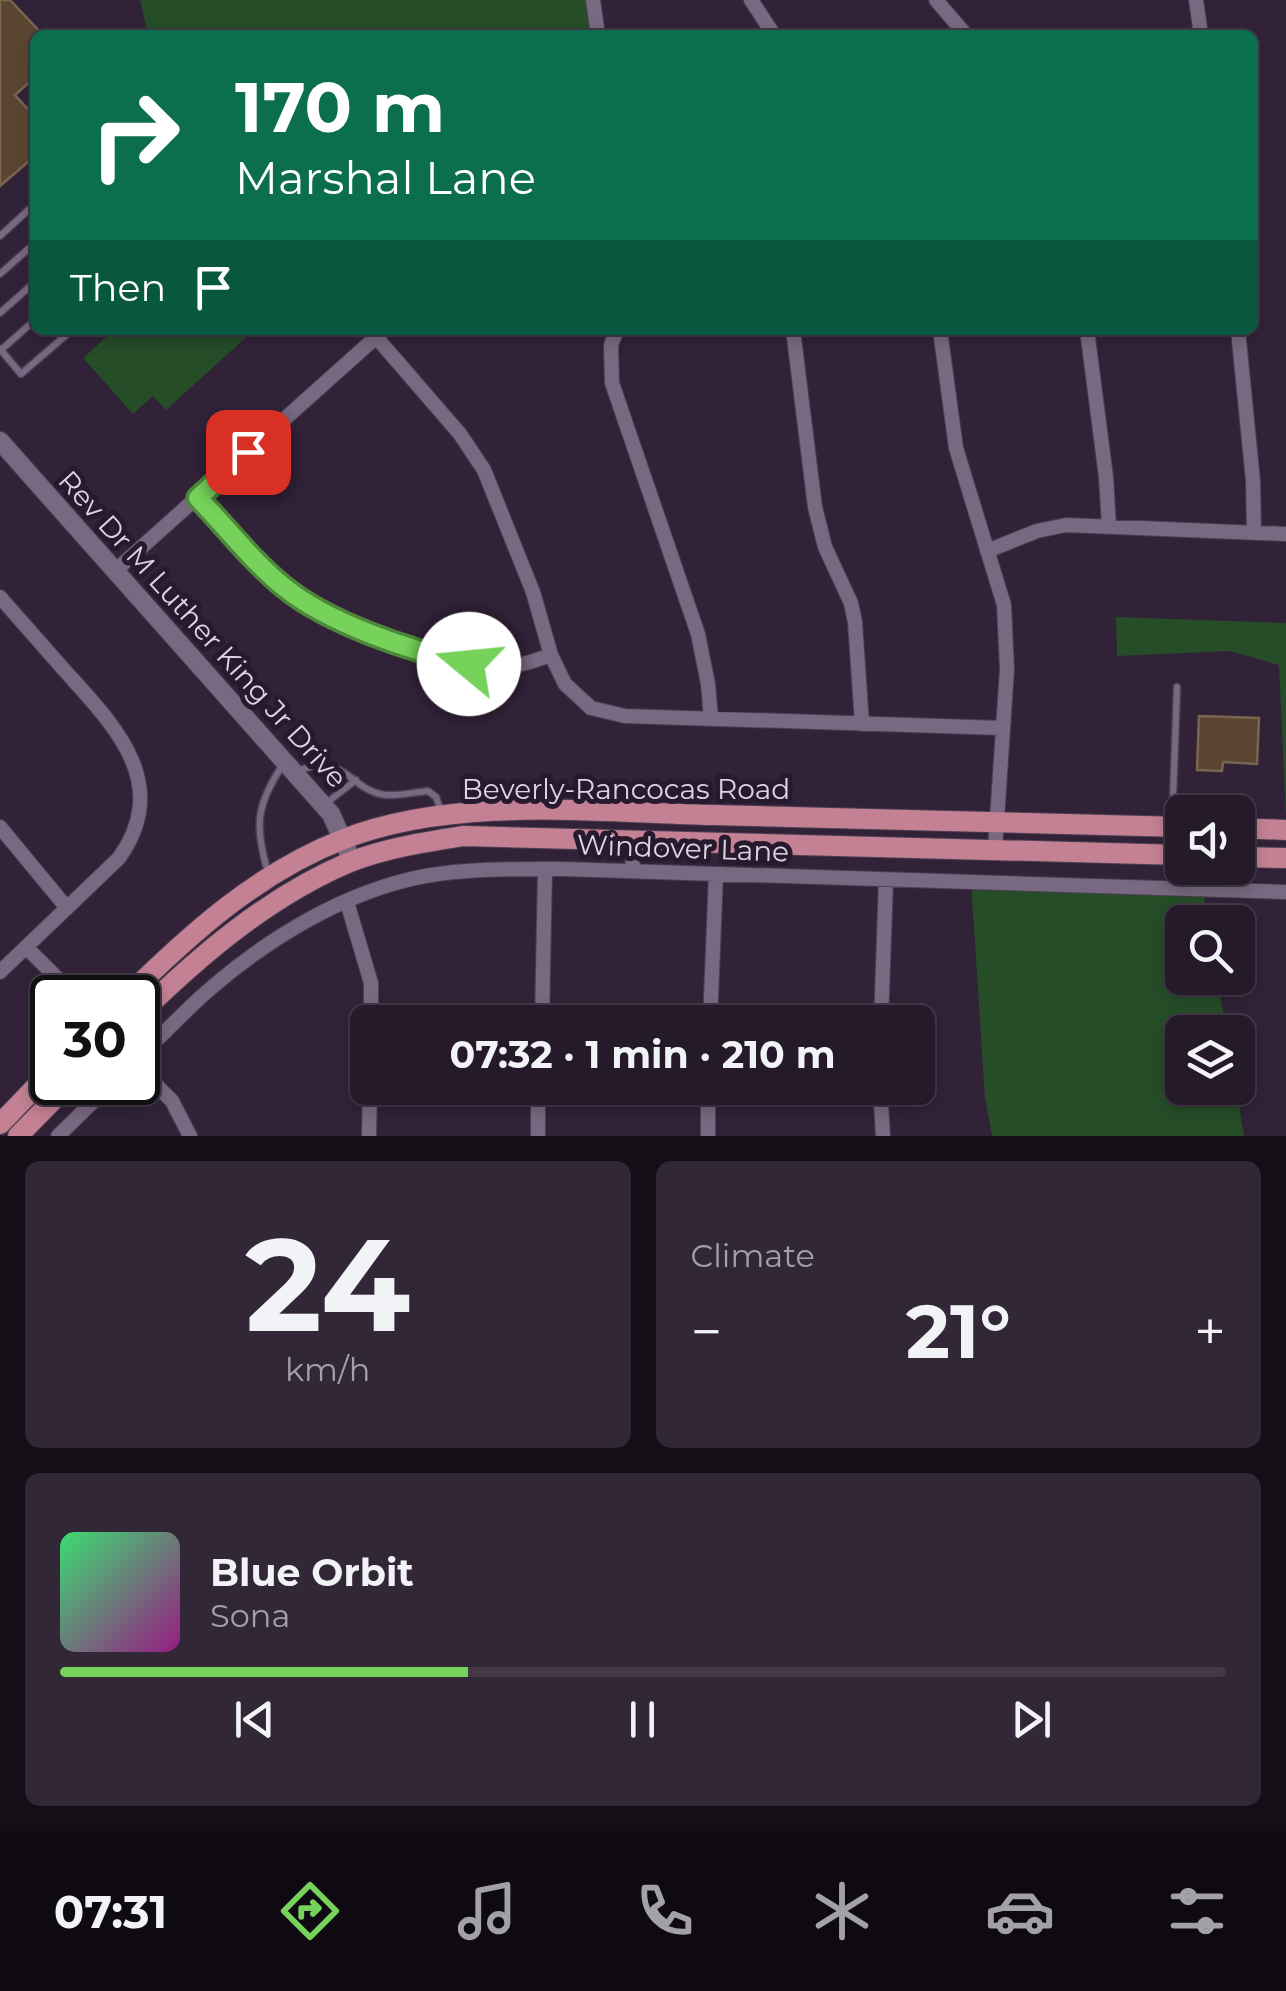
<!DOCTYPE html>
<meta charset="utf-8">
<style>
:root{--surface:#251a2a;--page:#312736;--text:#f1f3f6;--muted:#a3a1a8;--line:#423847;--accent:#76d25a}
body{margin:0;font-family:Montserrat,sans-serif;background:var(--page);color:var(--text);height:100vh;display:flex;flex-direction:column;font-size:38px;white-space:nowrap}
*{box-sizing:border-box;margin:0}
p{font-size:32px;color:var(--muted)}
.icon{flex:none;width:55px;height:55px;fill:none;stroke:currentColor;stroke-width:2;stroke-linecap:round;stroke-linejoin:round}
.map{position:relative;height:1136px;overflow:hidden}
.drawer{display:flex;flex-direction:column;gap:25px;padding:25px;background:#140e17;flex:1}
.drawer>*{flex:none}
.top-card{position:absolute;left:30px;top:30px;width:1228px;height:305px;border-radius:15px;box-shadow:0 5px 15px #0003,0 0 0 2px var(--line);background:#0b6e4f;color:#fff;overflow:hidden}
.controls{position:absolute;left:1165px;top:795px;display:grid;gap:20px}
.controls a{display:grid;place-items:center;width:90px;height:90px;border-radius:15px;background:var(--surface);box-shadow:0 5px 15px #0003,0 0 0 2px var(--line);font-size:50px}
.speed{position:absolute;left:30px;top:975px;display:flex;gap:20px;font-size:50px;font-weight:700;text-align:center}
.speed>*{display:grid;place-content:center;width:130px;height:130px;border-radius:50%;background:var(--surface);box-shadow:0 5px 15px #0003,0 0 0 2px var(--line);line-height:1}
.speed .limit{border:5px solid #111;border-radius:15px;background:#fff;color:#111}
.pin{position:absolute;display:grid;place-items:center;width:85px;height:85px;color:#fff;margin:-42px;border-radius:20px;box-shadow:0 5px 15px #0006}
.me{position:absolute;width:110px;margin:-55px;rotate:287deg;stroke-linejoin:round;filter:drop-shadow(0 0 8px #0008)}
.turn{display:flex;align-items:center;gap:35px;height:210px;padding:0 40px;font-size:45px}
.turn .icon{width:130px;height:130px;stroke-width:2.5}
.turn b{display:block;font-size:70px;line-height:85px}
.then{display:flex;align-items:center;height:95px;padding:0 40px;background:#0003;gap:20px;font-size:38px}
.big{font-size:75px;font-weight:700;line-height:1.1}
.drawer .widget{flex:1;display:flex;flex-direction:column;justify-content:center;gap:15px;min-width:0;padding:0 35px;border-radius:15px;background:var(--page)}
.drawer .dial{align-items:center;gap:0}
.dial b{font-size:130px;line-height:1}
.song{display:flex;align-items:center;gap:30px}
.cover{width:120px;height:120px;border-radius:15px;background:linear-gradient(135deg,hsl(140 70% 55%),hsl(310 70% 35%))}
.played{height:10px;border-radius:5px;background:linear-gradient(90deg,var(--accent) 35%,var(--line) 35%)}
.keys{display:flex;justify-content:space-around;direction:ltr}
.heat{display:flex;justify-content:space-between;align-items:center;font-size:55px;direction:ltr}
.drawer .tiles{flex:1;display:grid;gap:25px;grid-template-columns:1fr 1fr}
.widget:last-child{grid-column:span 2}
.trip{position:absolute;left:350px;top:1005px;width:585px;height:100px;border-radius:15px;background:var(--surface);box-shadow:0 5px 15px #0003,0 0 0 2px var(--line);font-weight:700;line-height:100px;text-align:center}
.dock{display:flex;height:160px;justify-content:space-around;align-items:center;background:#0f0a11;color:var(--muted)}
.dock .icon{width:70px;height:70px}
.dock .current{color:var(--accent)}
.dock b{font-size:45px;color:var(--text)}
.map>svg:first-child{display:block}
.green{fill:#254d28}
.building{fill:#5a4630;stroke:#7a654f;stroke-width:2.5}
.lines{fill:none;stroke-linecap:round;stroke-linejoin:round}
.service-casing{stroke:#4c3f52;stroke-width:9}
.minor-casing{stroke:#4c3f52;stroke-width:16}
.tertiary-casing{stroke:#4c3f52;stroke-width:20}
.primary-casing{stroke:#4c3f52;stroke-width:22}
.service{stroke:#786881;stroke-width:6}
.minor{stroke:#786881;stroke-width:14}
.tertiary{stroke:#786881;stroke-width:18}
.primary{stroke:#c48194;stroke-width:20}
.route-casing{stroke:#4d883a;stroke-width:25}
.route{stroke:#76d25a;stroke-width:18}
.labels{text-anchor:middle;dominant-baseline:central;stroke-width:10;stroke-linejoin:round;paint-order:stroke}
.street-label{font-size:28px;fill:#ddd4e2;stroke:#27192e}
</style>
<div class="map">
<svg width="1286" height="1136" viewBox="0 0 1286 1136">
<rect width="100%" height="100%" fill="#312238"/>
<!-- green -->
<path class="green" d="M140 0H593L595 29 571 35H148Z
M114 330H254L166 410 153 396 133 414 83 358Z
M1116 617 1286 623V817L1279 665 1230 651 1117 656Z
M971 882 1203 889 1208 922H1182V978H1217L1227 1032H1182V1088H1236L1244 1136H992L985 1098Z"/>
<!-- building -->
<path class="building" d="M0 0H10L43 35H35V77L15 95 35 117V156L0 186Z
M1199 716 1259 718 1257 764 1223 762 1222 771 1197 770Z"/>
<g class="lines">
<!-- service casing -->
<g class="service-casing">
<path id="service" d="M0 236 35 204
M0 274 35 243
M0 313 35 282
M0 349 21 374 72 330
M1 350 35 320
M295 772C348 750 348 791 386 795 399 796 415 792 428 791L436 797 441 811
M325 804 356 780
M1171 853 1177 687
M268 873C255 825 255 806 284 763"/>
</g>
<!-- minor casing -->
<g class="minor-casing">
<path id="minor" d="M593 0 598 35
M751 0 774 35
M936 0 966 35
M1196 0 1201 35
M617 330 611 345 612 383 698 634 708 684 711 718
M793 330 815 507 825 547 851 603 855 622 862 724
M940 330 956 448 1004 605 1007 669 995 849
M1087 330 1106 477 1109 526
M1238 330 1253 481 1254 533
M377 338 460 434 484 470 533 592 551 655 565 684 591 708 625 716 1002 728
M198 497C226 526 252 561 283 587 325 620 446 668 499 667 517 667 534 661 551 655
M987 551 1037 531 1066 525 1286 534
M115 571 384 330
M0 597C22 622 44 647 66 672 115 726 172 784 119 858L0 972
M0 827 67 908
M632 871 634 839
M347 902 371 983V1022
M26 947 77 998
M542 1022 545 869
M710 1022 716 874
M881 1022 886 880
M138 1058C162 1036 184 1011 210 989 270 937 346 891 425 876 471 868 517 869 563 869L1286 892
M138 1067 172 1101 190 1136
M880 1088 883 1136
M58 1136 113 1082
M369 1136 370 1088
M538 1136V1088
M708 1136V1088"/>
</g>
<!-- tertiary casing -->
<g class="tertiary-casing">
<path id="tertiary" d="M0 441 331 814 348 852"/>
</g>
<!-- primary casing -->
<g class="primary-casing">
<path id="primary" d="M1238 828 1286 830
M1238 857 1286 858
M125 998C190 934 258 872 344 839 455 796 595 812 713 815 869 819 1026 823 1182 827
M138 1016C199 956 269 896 350 862 386 848 425 842 463 836L1182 855
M0 1124 52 1070
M18 1136 71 1082"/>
</g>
<!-- service -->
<use href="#service" class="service"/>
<!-- minor -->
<use href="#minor" class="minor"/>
<!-- tertiary -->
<use href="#tertiary" class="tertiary"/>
<!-- primary -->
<use href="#primary" class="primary"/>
</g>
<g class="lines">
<!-- route casing -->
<g class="route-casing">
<path id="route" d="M248 452 198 498C226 527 252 561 284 587 329 624 412 651 469 664"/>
</g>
<!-- route -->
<use href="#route" class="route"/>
</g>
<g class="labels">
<!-- street labels -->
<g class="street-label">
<text transform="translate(203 629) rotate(48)">Rev Dr M Luther King Jr Drive</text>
<text x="626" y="789">Beverly-Rancocas Road</text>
<text transform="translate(683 848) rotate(2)">Windover Lane</text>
</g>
</g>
</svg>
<div class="controls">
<a><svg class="icon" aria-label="sound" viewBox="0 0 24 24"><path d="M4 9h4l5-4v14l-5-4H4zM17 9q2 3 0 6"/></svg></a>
<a><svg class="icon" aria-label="search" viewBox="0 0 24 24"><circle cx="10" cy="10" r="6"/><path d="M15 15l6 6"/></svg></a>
<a><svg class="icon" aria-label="layers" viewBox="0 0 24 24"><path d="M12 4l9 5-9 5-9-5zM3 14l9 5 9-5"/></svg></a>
</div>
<div class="speed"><div class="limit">30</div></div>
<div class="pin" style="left:248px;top:452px;background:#d93025"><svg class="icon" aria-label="arrive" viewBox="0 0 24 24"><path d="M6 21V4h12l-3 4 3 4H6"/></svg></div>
<svg class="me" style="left:469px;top:664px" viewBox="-20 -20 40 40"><circle r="19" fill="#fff"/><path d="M0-13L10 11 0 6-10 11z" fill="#76d25a"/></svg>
<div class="trip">07:32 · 1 min · 210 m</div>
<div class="top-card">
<div class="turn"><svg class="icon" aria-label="right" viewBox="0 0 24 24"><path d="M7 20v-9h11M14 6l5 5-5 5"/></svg><div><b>170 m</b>Marshal Lane</div></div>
<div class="then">Then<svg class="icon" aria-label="arrive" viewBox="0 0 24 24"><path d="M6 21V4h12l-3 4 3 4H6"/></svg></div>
</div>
</div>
<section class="drawer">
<div class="tiles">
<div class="widget dial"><b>24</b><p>km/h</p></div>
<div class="widget"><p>Climate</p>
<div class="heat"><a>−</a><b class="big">21°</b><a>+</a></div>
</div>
<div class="widget">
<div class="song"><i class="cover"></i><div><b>Blue Orbit</b><p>Sona</p></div></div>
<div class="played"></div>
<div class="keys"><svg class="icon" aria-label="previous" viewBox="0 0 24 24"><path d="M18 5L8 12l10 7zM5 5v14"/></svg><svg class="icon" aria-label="pause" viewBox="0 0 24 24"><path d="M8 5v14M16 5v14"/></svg><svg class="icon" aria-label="next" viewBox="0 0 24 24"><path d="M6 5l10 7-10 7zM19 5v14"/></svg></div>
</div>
</div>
</section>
<nav class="dock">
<b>07:31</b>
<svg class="icon current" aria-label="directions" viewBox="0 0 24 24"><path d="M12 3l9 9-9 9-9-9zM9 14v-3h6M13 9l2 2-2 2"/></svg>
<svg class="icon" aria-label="music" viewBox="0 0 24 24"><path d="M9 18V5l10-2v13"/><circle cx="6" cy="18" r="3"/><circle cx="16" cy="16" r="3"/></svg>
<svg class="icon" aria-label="phone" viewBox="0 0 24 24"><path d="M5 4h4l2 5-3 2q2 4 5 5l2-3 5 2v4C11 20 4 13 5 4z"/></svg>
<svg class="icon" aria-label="climate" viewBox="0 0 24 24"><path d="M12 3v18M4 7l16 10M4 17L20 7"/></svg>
<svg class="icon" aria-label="car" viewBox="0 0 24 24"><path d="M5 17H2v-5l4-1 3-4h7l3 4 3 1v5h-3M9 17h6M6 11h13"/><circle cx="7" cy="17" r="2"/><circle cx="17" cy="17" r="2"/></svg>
<svg class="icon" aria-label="filters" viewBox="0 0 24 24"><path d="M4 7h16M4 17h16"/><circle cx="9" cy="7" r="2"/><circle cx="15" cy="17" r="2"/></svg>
</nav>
